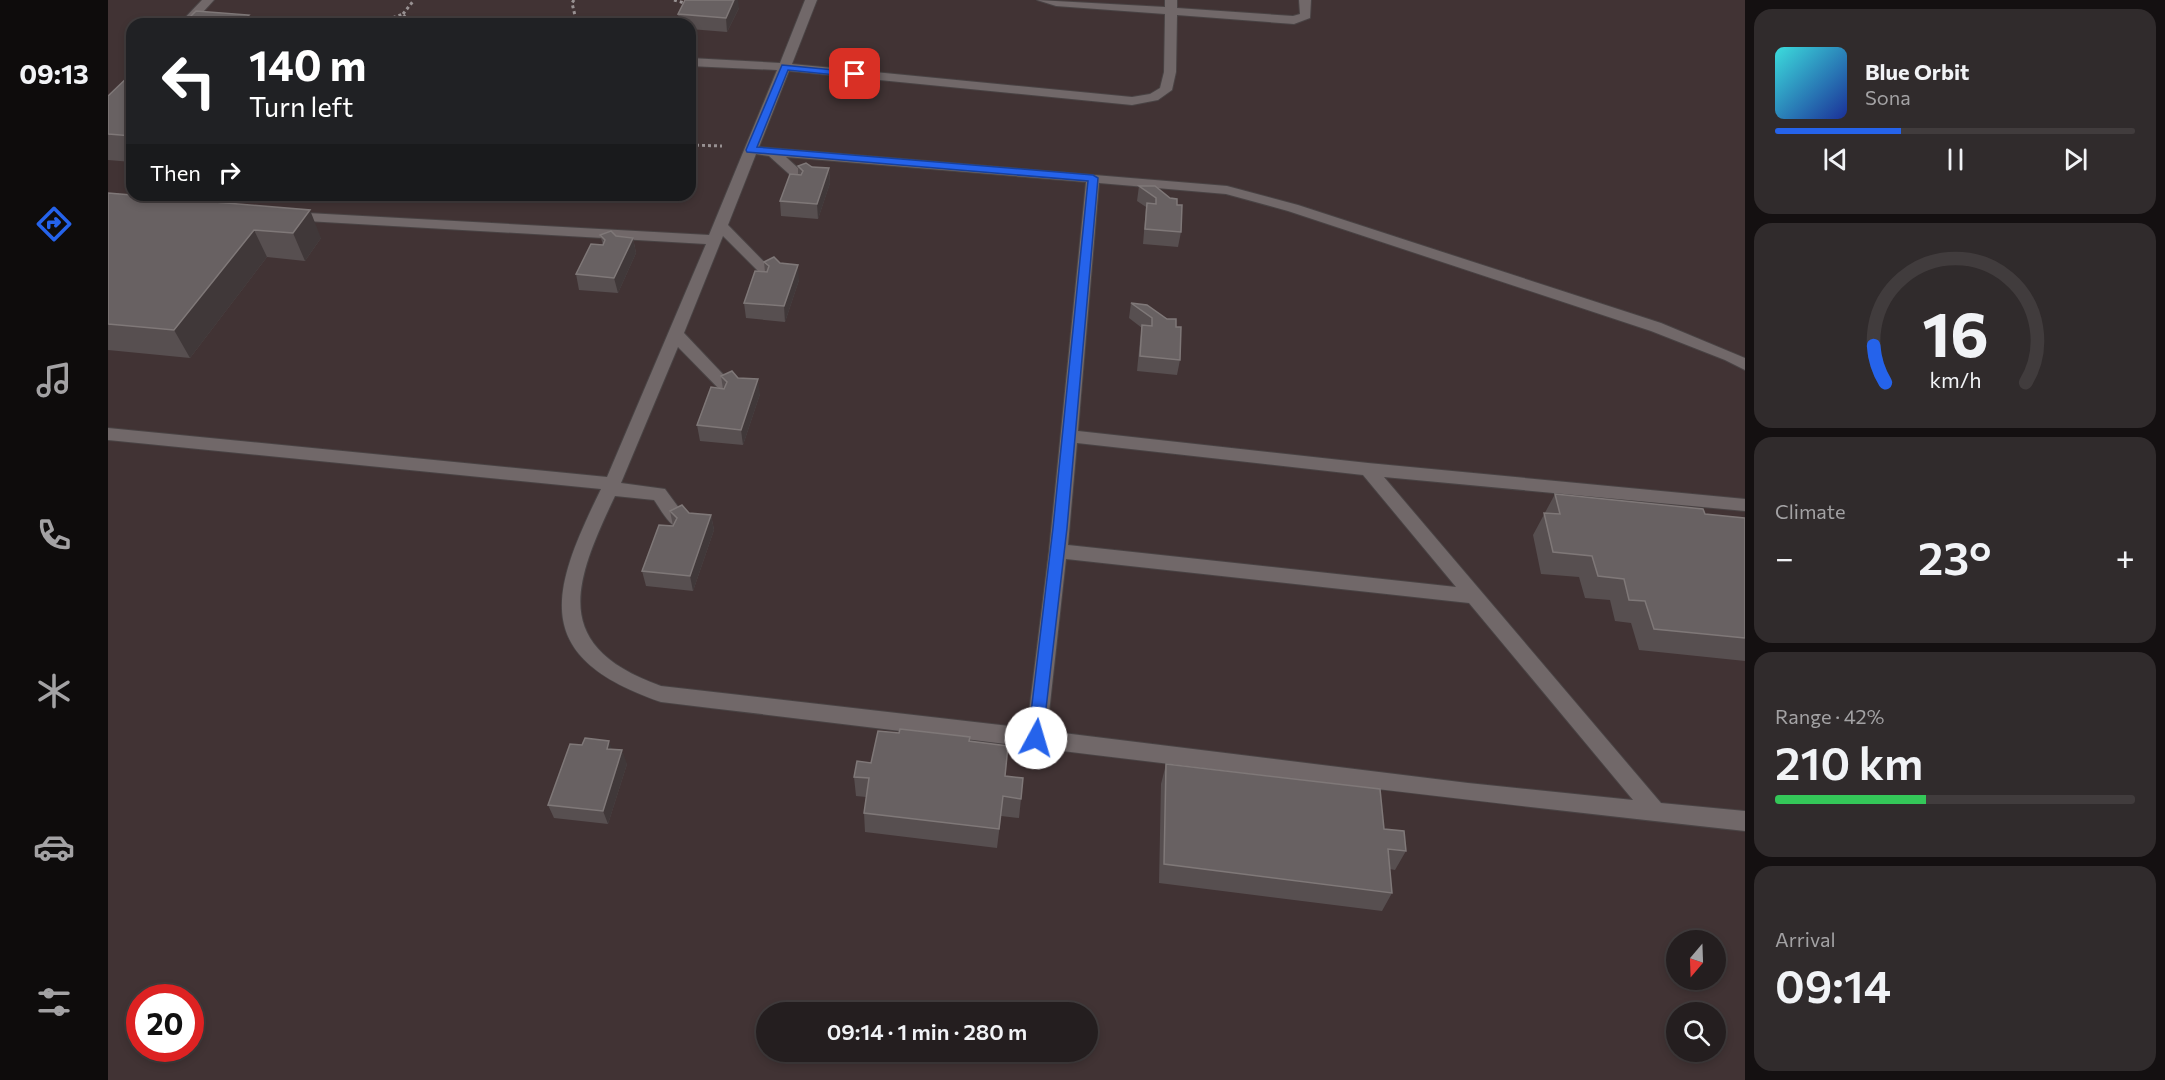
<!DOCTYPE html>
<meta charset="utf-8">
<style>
:root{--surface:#241e1f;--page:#302b2c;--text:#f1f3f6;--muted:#a3a2a4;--line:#413c3d;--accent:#2563eb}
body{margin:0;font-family:Commissioner,sans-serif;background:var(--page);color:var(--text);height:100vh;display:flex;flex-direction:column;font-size:22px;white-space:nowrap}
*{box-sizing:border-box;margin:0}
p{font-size:20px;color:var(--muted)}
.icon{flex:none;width:33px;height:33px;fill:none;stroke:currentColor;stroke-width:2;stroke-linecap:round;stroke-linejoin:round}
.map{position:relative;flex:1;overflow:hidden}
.side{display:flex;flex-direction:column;gap:9px;padding:9px;background:#141011;width:420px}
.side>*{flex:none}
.hud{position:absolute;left:18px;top:18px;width:570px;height:183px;border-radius:18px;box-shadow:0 3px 9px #0003,0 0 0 2px var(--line);background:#202124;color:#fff;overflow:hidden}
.needle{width:39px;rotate:199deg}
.fabs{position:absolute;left:1558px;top:930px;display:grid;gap:12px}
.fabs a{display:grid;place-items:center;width:60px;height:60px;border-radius:50%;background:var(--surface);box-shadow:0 3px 9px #0003,0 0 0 2px var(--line);font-size:30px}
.speed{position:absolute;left:18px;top:984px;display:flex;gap:12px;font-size:30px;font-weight:700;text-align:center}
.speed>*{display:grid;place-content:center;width:78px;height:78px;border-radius:50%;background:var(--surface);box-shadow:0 3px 9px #0003,0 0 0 2px var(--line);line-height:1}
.speed .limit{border:9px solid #d22;background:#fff;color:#111}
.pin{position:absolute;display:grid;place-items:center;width:51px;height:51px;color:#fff;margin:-26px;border-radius:12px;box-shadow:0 3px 9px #0006}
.me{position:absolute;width:66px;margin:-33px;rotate:6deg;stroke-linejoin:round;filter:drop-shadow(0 0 4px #0008)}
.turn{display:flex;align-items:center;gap:21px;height:126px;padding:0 24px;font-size:27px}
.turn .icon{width:78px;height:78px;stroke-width:2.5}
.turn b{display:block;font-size:42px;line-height:51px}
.then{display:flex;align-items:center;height:57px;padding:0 24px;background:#0003;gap:12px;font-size:22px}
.big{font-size:45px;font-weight:600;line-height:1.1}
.side .widget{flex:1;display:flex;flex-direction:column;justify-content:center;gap:9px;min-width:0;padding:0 21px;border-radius:18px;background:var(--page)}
.side .dial{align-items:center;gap:0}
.dial svg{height:156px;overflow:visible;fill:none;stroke:var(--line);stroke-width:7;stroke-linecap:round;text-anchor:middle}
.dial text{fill:var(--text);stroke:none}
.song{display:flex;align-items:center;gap:18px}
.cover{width:72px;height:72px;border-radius:9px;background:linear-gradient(135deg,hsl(180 70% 55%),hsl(230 70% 35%))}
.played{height:6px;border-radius:3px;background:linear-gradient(90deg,var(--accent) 35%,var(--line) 35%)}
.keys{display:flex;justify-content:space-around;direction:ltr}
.heat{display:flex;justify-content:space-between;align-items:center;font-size:33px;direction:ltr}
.charge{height:9px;border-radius:4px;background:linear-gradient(90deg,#34c759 42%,var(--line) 0)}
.trip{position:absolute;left:648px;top:1002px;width:342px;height:60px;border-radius:30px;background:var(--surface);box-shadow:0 3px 9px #0003,0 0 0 2px var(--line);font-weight:600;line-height:60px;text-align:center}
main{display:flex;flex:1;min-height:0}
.dock{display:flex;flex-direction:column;width:108px;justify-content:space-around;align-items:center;background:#0e0c0c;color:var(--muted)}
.dock .icon{width:42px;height:42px}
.dock .selected{color:var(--accent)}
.dock b{font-size:27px;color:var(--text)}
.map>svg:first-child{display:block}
.built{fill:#413334;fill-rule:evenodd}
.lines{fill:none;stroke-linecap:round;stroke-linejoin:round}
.lane-casing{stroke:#494344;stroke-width:2}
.path{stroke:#989192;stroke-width:3;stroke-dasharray:3 3;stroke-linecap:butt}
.lane{fill:#716869;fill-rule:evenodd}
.wall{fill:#574f50}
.shaded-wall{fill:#403839}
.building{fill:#686162;stroke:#7f7878;stroke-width:1.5}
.route{fill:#2563eb;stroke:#184099;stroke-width:1.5}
</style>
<main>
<nav class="dock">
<b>09:13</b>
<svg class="icon selected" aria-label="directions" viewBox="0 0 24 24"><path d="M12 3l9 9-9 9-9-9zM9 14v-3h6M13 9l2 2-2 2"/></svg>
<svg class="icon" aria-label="music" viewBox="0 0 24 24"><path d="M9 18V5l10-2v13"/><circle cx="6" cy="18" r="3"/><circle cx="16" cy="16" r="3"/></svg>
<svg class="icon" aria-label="phone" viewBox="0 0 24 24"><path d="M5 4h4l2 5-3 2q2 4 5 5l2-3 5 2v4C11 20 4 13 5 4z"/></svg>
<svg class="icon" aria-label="climate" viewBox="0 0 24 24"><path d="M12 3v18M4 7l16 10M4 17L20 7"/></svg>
<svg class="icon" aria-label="car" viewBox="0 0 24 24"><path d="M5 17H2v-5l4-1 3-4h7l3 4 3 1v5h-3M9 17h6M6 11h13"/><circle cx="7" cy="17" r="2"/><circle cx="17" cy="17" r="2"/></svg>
<svg class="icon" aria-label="filters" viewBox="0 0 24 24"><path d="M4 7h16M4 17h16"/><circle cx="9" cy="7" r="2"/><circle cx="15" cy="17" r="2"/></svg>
</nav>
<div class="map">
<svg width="1637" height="1080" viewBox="0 0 1637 1080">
<rect width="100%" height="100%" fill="#302829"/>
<!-- built -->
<path class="built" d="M0 0H1637V1080H0ZM24 24H582V195H24ZM1569 940H1608V980H1569ZM32 998H82V1048H32ZM658 1012H980V1052H658ZM1569 1012H1608V1052H1569Z"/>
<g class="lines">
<!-- lane casing -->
<g class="lane-casing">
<path id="lane" d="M94 0H106L84 24H71Z
M697 0H709L684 64 1024 97 1042 94 1052 88 1056 72 1057 14 948 6 929 0 1057 7V0H1069V8L1185 16 1192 14 1191 0H1203L1202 18 1186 24 1069 15 1068 72 1064 90 1050 100 1024 105 681 71 651 147 1119 186 1190 205 1553 323 1637 358V370L1617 360 1543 331 1180 211 1118 194 991 183 970 431 1260 463 1637 499V511L1276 477 1553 803 1637 811V831C1275 792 914 745 553 702 422 657 442 593 493 489L0 440V428L499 477 598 244 181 220 174 216 181 212 601 235 669 70 582 66V58L672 63ZM648 154 661 156 690 182 695 183 702 179 678 157 978 182 941 551 919 728 553 686C441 646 466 583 507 496L546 500C554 511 564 533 579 528L582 523 557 489 513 483 570 347 615 393H627L629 389 576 333 615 236 657 278 662 280 669 275 620 225ZM969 443 1255 475 1348 587 960 545ZM958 559 1361 603 1525 800 1360 783 939 731Z"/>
</g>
<!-- path -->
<path class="path" d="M466 0 464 3 469 24
M566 0 580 4
M295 14 306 0
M268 24 295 14 302 24
M582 145 614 146
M391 201 404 195"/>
<!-- lane -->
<use href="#lane" class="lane"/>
</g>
<!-- wall -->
<path class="wall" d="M631 8 619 32 582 29V24H571L570 14Z
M24 73V162L0 160V96Z
M690 166 721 168 722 183 710 219 673 216 672 201 690 175Z
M1031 186 1069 205 1073 232 1070 247 1035 244 1038 207 1029 201Z
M0 193 213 238 197 261 159 257 82 358 0 350Z
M492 235 525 238 528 253 510 293 471 290 468 274 495 245Z
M656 262 691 280 677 322 638 318 636 303 657 272Z
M1023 303 1068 327 1072 360 1069 375 1029 371 1032 340 1034 328 1021 318Z
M613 376 630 378 652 394 635 445 592 441 589 425 615 389Z
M1447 494 1597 514 1637 518V661L1531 650 1523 623 1507 621 1502 600 1477 598 1471 577 1433 574 1425 535Z
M562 511 603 515 606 530 585 591 538 586 534 571 565 526Z
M791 733 862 737V741L897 776 913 799 911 818 893 816 889 848 757 832 756 813 758 797 748 796 746 777 763 763Z
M504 749 519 764 500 824 446 818 440 805Z
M1058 764 1276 829 1298 851 1287 870 1282 869 1284 893 1274 911 1051 883 1053 784Z"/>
<!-- shaded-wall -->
<path class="shaded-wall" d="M626 0H630L631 8 619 32 618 18Z
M141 15 145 24H132Z
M721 168 722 183 710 219 709 204Z
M202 210 213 238 197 261 185 233Z
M146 230 159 257 82 358 66 330Z
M525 238 528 253 510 293 506 278Z
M690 265 691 280 677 322 676 306Z
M650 379 652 394 635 445 633 430Z
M603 515 606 530 585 591 582 576Z
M501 741 506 755 499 749Z
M514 750 519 764 500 824 495 811Z"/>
<!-- building -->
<path class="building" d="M577 0H626L618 18 570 14Z
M88 11 141 15 132 24H75Z
M24 73V136L0 134V96Z
M698 163 704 167 721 168 709 204 672 201 682 174 693 175 695 171 690 166Z
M1031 186H1047L1062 198 1069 199V205H1074L1073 232 1037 229 1039 203 1048 204V198Z
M0 193 202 210 185 233 146 230 66 330 0 324Z
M503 231 508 236 525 238 506 278 468 274 483 244 495 245 497 240 492 235Z
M666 257 672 263 690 265 676 306 636 303 647 271 659 272 661 266 656 262Z
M1023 303 1039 305 1059 319H1068V327H1073L1072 360 1032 356 1034 325 1044 326V318Z
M624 371 630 378 650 379 633 430 589 425 603 387 616 389 619 382 613 376Z
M1447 494 1595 509 1597 514 1637 518V638L1546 629 1537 601 1521 600 1516 579 1490 576 1484 556 1445 552 1436 513 1452 514Z
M574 505 581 513 603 515 582 576 534 571 551 525 565 526 569 518 562 511Z
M792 729 862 737 861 741 900 746 897 776 915 778 913 799 895 796 891 829 756 813 761 778 746 777 749 761 763 763 770 731 791 733Z
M477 738 501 741 499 749 514 750 495 811 440 805 462 744 474 745Z
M1058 764 1272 789 1276 829 1296 831 1298 851 1280 849 1284 893 1056 864Z"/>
<!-- route -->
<path class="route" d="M674 65 747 72 751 74 747 77 680 70 649 147 985 175 990 178 959 528 934 743 928 745 923 743 920 738 945 528 980 181 639 152 638 150Z"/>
</svg>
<div class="fabs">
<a><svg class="needle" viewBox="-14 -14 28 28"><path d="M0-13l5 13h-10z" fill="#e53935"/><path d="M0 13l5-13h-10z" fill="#a3a2a4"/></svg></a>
<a><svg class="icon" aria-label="search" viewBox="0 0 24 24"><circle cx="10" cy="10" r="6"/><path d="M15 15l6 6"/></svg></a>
</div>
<div class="speed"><div class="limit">20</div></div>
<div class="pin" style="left:747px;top:74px;background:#d93025"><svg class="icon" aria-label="arrive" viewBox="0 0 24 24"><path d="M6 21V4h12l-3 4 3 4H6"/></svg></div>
<svg class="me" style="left:928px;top:738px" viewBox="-20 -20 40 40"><circle r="19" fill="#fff"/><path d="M0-13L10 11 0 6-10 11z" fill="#2563eb"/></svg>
<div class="trip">09:14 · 1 min · 280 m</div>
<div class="hud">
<div class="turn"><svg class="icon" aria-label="left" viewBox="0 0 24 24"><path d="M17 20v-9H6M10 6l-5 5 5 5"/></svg><div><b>140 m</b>Turn left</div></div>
<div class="then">Then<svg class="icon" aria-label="right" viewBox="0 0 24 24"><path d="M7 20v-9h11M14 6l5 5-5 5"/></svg></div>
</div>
</div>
<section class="side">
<div class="widget">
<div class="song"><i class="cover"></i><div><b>Blue Orbit</b><p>Sona</p></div></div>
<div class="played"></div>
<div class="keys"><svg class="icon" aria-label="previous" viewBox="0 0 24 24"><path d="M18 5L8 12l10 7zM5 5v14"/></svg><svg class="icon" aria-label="pause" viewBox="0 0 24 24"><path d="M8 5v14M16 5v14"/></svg><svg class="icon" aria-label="next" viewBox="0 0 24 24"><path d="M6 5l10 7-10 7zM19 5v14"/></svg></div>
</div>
<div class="widget dial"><svg viewBox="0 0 100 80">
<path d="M14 69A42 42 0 1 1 86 69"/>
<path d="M14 69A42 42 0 0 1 8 50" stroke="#2563eb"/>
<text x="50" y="56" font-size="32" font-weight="700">16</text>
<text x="50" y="72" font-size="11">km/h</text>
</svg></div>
<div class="widget"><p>Climate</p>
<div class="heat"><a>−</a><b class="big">23°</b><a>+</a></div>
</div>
<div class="widget"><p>Range · 42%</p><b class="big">210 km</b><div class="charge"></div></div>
<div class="widget"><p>Arrival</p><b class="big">09:14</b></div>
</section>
</main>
